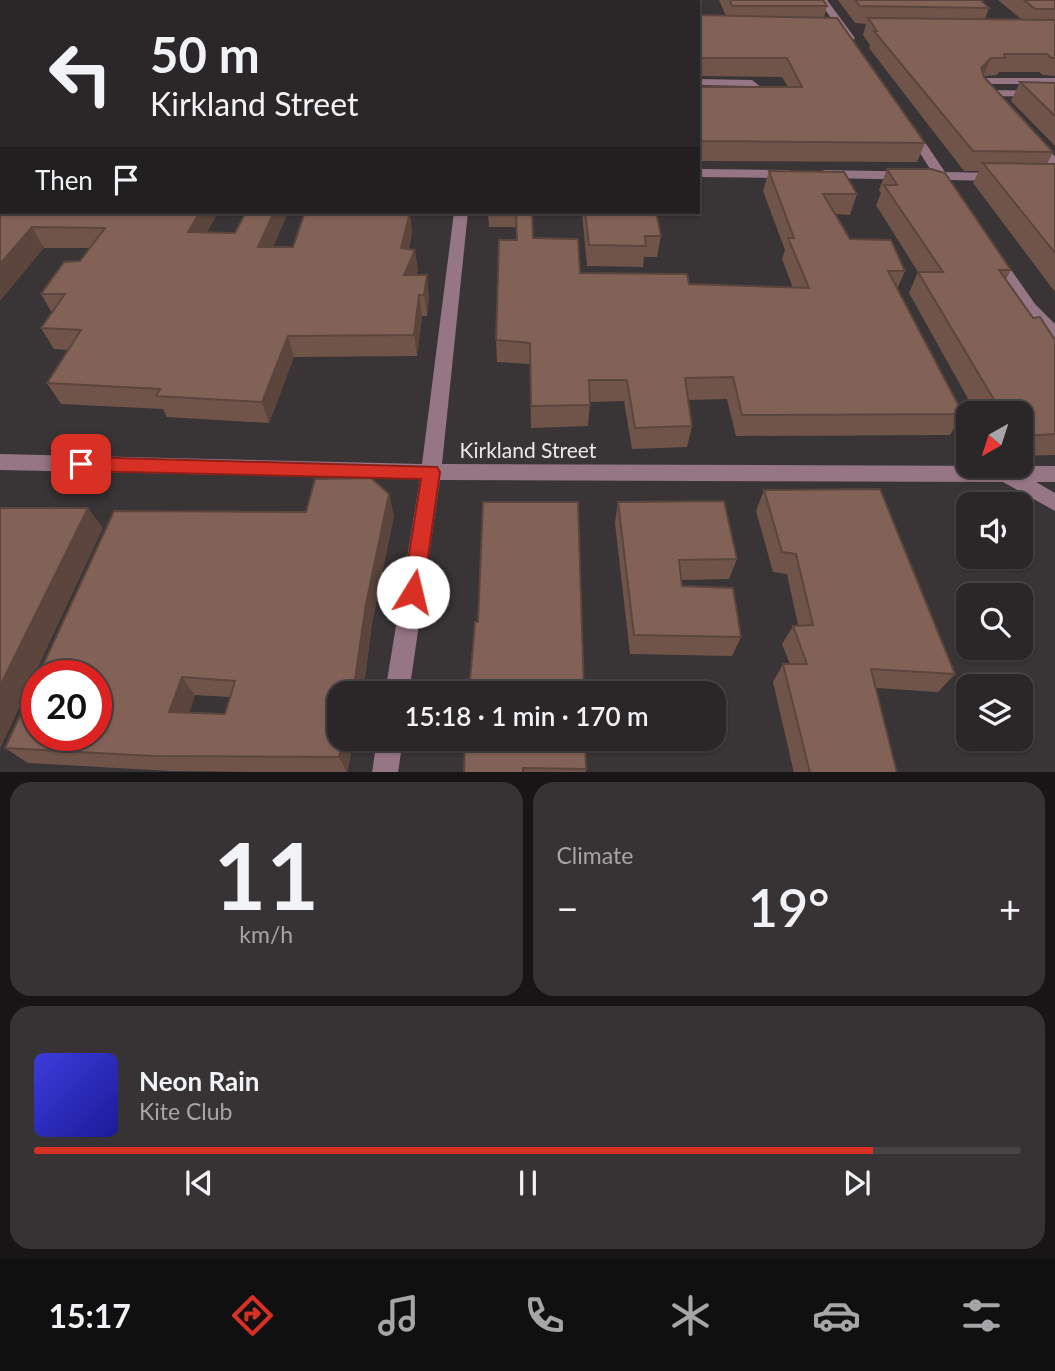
<!DOCTYPE html>
<meta charset="utf-8">
<style>
:root{--surface:#2b2728;--page:#373334;--text:#f1f3f6;--muted:#a6a5a8;--line:#474445;--accent:#d93025}
body{margin:0;font-family:Lato,sans-serif;background:var(--page);color:var(--text);height:100vh;display:flex;flex-direction:column;font-size:26px;white-space:nowrap}
*{box-sizing:border-box;margin:0}
p{font-size:23px;color:var(--muted)}
.icon{flex:none;width:38px;height:38px;fill:none;stroke:currentColor;stroke-width:2;stroke-linecap:round;stroke-linejoin:round}
.map{position:relative;height:772px;overflow:hidden}
.sheet{display:flex;flex-direction:column;gap:10px;padding:10px;background:#181516;flex:1}
.sheet>*{flex:none}
.top-card{position:absolute;left:0px;top:0px;width:700px;height:214px;box-shadow:0 2px 5px #0004,0 0 0 2px var(--line);background:#2b2728;color:var(--text);overflow:hidden}
.needle{width:46px;rotate:219deg}
.tools{position:absolute;left:956px;top:401px;display:grid;gap:14px}
.tools a{display:grid;place-items:center;width:77px;height:77px;border-radius:14px;background:var(--surface);box-shadow:0 2px 5px #0004,0 0 0 2px var(--line);font-size:35px}
.speed{position:absolute;left:21px;top:660px;display:flex;gap:14px;font-size:35px;font-weight:700;text-align:center}
.speed>*{display:grid;place-content:center;width:91px;height:91px;border-radius:50%;background:var(--surface);box-shadow:0 2px 5px #0004,0 0 0 2px var(--line);line-height:1}
.speed .limit{border:10px solid #d22;background:#fff;color:#111}
.pin{position:absolute;display:grid;place-items:center;width:60px;height:60px;color:#fff;margin:-30px;border-radius:14px;box-shadow:0 4px 10px #0006}
.me{position:absolute;width:77px;margin:-38px;rotate:9deg;stroke-linejoin:round;filter:drop-shadow(0 0 5px #0008)}
.turn{display:flex;align-items:center;gap:24px;height:147px;padding:0 35px;font-size:32px}
.turn .icon{width:91px;height:91px;stroke-width:2.5}
.turn b{display:block;font-size:49px;line-height:60px}
.then{display:flex;align-items:center;height:66px;padding:0 35px;background:#0003;gap:14px;font-size:26px}
.big{font-size:52px;font-weight:600;line-height:1.1}
.sheet .tile{flex:1;display:flex;flex-direction:column;justify-content:center;gap:10px;min-width:0;padding:0 24px;border-radius:21px;background:var(--page)}
.sheet .dial{align-items:center;gap:0}
.dial b{font-size:91px;line-height:1}
.song{display:flex;align-items:center;gap:21px}
.cover{width:84px;height:84px;border-radius:10px;background:linear-gradient(135deg,hsl(240 70% 55%),hsl(240 70% 35%))}
.played{height:7px;border-radius:4px;background:linear-gradient(90deg,var(--accent) 85%,var(--line) 85%)}
.keys{display:flex;justify-content:space-around;direction:ltr}
.heat{display:flex;justify-content:space-between;align-items:center;font-size:38px;direction:ltr}
.sheet .tiles{flex:1;display:grid;gap:10px;grid-template-columns:1fr 1fr}
.tile:last-child{grid-column:span 2}
.trip{position:absolute;left:327px;top:681px;width:399px;height:70px;border-radius:21px;background:var(--surface);box-shadow:0 2px 5px #0004,0 0 0 2px var(--line);font-weight:600;line-height:70px;text-align:center}
.dock{display:flex;height:112px;justify-content:space-around;align-items:center;background:#111010;color:var(--muted)}
.dock .icon{width:49px;height:49px}
.dock .on{color:var(--accent)}
.dock b{font-size:32px;color:var(--text)}
.map>svg:first-child{display:block}
.lines{fill:none;stroke-linecap:round;stroke-linejoin:round}
.minor{fill:#967585;fill-rule:evenodd}
.wall{fill:#70544a;fill-rule:evenodd}
.shaded-wall{fill:#5b453c}
.building{fill:#826256;stroke:#5b453c;stroke-width:2;fill-rule:evenodd}
.route{fill:#d93025;stroke:#8d1f18;stroke-width:2}
.labels{text-anchor:middle;dominant-baseline:central;stroke-width:7;stroke-linejoin:round;paint-order:stroke}
.street-label{font-size:21px;fill:#ebe8e8;stroke:#393435}
</style>
<div class="map">
<svg width="1055" height="773" viewBox="0 0 1055 773">
<rect width="100%" height="100%" fill="#393435"/>
<g class="lines">
<!-- minor -->
<path class="minor" d="M157 0H166L156 2Z
M489 0H497L488 2Z
M818 0H827L855 38 853 40H847Z
M0 20H2V26H0Z
M1055 78V84H988L986 87 988 90 1055 91V97L994 96 989 99 975 88 985 78Z
M698 79 752 80 766 91 739 100 698 99V93L739 94 753 90 749 86 698 85Z
M0 115H2L0 122Z
M910 124 914 126 945 172 999 173 1005 177 999 181 950 180 957 190 950 194 945 193 937 180 824 178 818 174 824 170 932 172 904 128Z
M2 134V142L0 143V135Z
M1034 137 1055 156V167L1051 166 1030 144 1028 141Z
M2 164V172L0 173V165Z
M698 169 789 170 795 174 789 178 698 177Z
M454 212H468L442 464 1055 466V482H1036L1055 493V511L1003 482 440 480 409 693H385L420 479 0 470V454L422 464Z
M995 253 1000 254 1035 304 1055 324V338L1049 337 1023 312 988 257Z
M377 738H403L398 773H372Z"/>
</g>
<!-- wall -->
<path class="wall" d="M163 0H294L293 2H161Z
M719 0H823L827 6 824 18 925 143 917 162 698 161V87H788L782 77 698 76V15L726 16Z
M838 0H981L989 8 985 19H1021L998 0H1055V76L1043 75 1039 72H999L997 75 984 76 1053 152 1047 164H1055V292L973 183 979 171H964L869 48 870 45 863 35 866 24 855 23Z
M1020 82 1055 83V146L1011 101Z
M887 169 1011 270 1006 279 1033 318 1055 340V455L1020 456V413H976L909 293 918 272 876 205 881 193 879 190Z
M769 171 857 194 850 215 835 214 850 239 905 271 897 289 963 414 950 435 736 436 727 399 688 400 692 426 687 447 632 449 624 401 590 402 588 426 531 428 530 364 497 362 496 340 516 240V227H489L488 212H532L533 238 580 273 689 284 793 288 782 259 785 250 763 191Z
M0 202 218 212 207 232 235 233 246 212H288L273 247H293L412 231 409 249 418 270 416 275 429 296 427 316H422L417 356 294 357 269 423 167 417 163 409 61 404 47 383 68 350 54 349 41 328 52 313 41 294 80 261 90 248H44Z
M582 212H656L661 236 657 257H644L643 267 587 266Z
M764 490 955 674 938 692 876 688 897 773H794L773 682 783 664H790L782 644 793 626 798 625 787 574 773 572 756 511Z
M618 502 737 559 729 579 682 580V586L741 637 732 656 630 654 615 523Z
M394 515 372 623 363 693H340V738H354L347 773 170 771 28 763 5 748ZM195 695 230 697 225 714 189 713Z
M465 738 586 769V773H464Z"/>
<!-- shaded-wall -->
<path class="shaded-wall" d="M281 0H294L293 2H280Z
M991 58 983 76 981 68Z
M200 212H218L196 252 188 232Z
M274 212H288L264 268 258 247Z
M410 212 412 231 404 269 401 248Z
M32 227 44 248 0 301V264Z
M415 250 418 270 408 296 404 275Z
M427 275 429 296 427 316 424 295Z
M419 295 422 316 417 356 414 335Z
M288 336 294 357 269 423 262 402Z
M389 494 394 515 372 623 363 693H353L366 604Z
M88 508 103 528 0 749V686Z
M182 677 195 695 184 729 169 712Z
M343 738H354L347 773 339 757Z"/>
<!-- building -->
<path class="building" d="M163 0H206L205 2H161Z
M238 0H281L280 2H236Z
M336 0H472V2H335Z
M730 0H823L827 6H732Z
M855 0H981L989 8 860 6Z
M1024 0H1055V9H1035Z
M698 15 837 18 925 143 698 141V87H802L787 58H698Z
M868 18 1055 20V58H1051L1047 54H1004L1005 58H991L981 68 984 77 1053 152 973 151 874 31H877Z
M1020 82 1055 83V116Z
M983 163 1055 164V253Z
M887 169H931L945 173 1011 270H999L1033 318 1040 317 1055 340V434L1020 436V413H1002L918 272H943L884 185H897Z
M769 171 844 172 857 194H823L850 239 891 240 905 271H888L963 414 742 415 733 377 685 378 692 426 635 428 627 380H589L590 405 531 406 530 343 496 340 499 240H517L516 212H532L533 238 578 239 580 273 687 274 689 284 809 288 788 238H794Z
M0 202H2V212H200L188 232 235 233 246 212H274L258 247H293L305 212H410L401 248 415 250 404 275H427L424 295H419L414 335 288 336 262 402 156 396 160 389 47 383 81 330 41 328 65 294H41L64 262 80 261 105 228 32 227 0 264Z
M585 212H656L661 236H645L646 246 589 245Z
M371 478 389 494 366 604 353 693H340V738H343L339 757 153 756 5 748 37 679V735H96V676H38L114 511 306 512 315 479ZM182 677 235 681 225 714 169 712Z
M880 489 955 674 871 669 897 773H810L783 664H807L793 626 813 625 796 554 782 552 764 490Z
M724 501 737 559 679 560 682 586 733 588 741 637 634 635 618 502Z
M483 502H578L584 693H469L475 622H478Z
M0 508H88L0 686Z
M465 738H585L586 769 523 768V773H464Z"/>
<!-- route -->
<path class="route" d="M81 457 437 467 440 472 423 592 420 598 413 601 406 598 403 592 421 479 81 471 75 469 72 464 75 459Z"/>
<g class="labels">
<!-- street labels -->
<g class="street-label">
<text x="528" y="449">Kirkland Street</text>
</g>
</g>
</svg>
<div class="tools">
<a><svg class="needle" viewBox="-14 -14 28 28"><path d="M0-13l5 13h-10z" fill="#e53935"/><path d="M0 13l5-13h-10z" fill="#a6a5a8"/></svg></a>
<a><svg class="icon" aria-label="sound" viewBox="0 0 24 24"><path d="M4 9h4l5-4v14l-5-4H4zM17 9q2 3 0 6"/></svg></a>
<a><svg class="icon" aria-label="search" viewBox="0 0 24 24"><circle cx="10" cy="10" r="6"/><path d="M15 15l6 6"/></svg></a>
<a><svg class="icon" aria-label="layers" viewBox="0 0 24 24"><path d="M12 4l9 5-9 5-9-5zM3 14l9 5 9-5"/></svg></a>
</div>
<div class="speed"><div class="limit">20</div></div>
<div class="pin" style="left:81px;top:464px;background:#d93025"><svg class="icon" aria-label="arrive" viewBox="0 0 24 24"><path d="M6 21V4h12l-3 4 3 4H6"/></svg></div>
<svg class="me" style="left:413px;top:592px" viewBox="-20 -20 40 40"><circle r="19" fill="#fff"/><path d="M0-13L10 11 0 6-10 11z" fill="#d93025"/></svg>
<div class="trip">15:18 · 1 min · 170 m</div>
<div class="top-card">
<div class="turn"><svg class="icon" aria-label="left" viewBox="0 0 24 24"><path d="M17 20v-9H6M10 6l-5 5 5 5"/></svg><div><b>50 m</b>Kirkland Street</div></div>
<div class="then">Then<svg class="icon" aria-label="arrive" viewBox="0 0 24 24"><path d="M6 21V4h12l-3 4 3 4H6"/></svg></div>
</div>
</div>
<section class="sheet">
<div class="tiles">
<div class="tile dial"><b>11</b><p>km/h</p></div>
<div class="tile"><p>Climate</p>
<div class="heat"><a>−</a><b class="big">19°</b><a>+</a></div>
</div>
<div class="tile">
<div class="song"><i class="cover"></i><div><b>Neon Rain</b><p>Kite Club</p></div></div>
<div class="played"></div>
<div class="keys"><svg class="icon" aria-label="previous" viewBox="0 0 24 24"><path d="M18 5L8 12l10 7zM5 5v14"/></svg><svg class="icon" aria-label="pause" viewBox="0 0 24 24"><path d="M8 5v14M16 5v14"/></svg><svg class="icon" aria-label="next" viewBox="0 0 24 24"><path d="M6 5l10 7-10 7zM19 5v14"/></svg></div>
</div>
</div>
</section>
<nav class="dock">
<b>15:17</b>
<svg class="icon on" aria-label="directions" viewBox="0 0 24 24"><path d="M12 3l9 9-9 9-9-9zM9 14v-3h6M13 9l2 2-2 2"/></svg>
<svg class="icon" aria-label="music" viewBox="0 0 24 24"><path d="M9 18V5l10-2v13"/><circle cx="6" cy="18" r="3"/><circle cx="16" cy="16" r="3"/></svg>
<svg class="icon" aria-label="phone" viewBox="0 0 24 24"><path d="M5 4h4l2 5-3 2q2 4 5 5l2-3 5 2v4C11 20 4 13 5 4z"/></svg>
<svg class="icon" aria-label="climate" viewBox="0 0 24 24"><path d="M12 3v18M4 7l16 10M4 17L20 7"/></svg>
<svg class="icon" aria-label="car" viewBox="0 0 24 24"><path d="M5 17H2v-5l4-1 3-4h7l3 4 3 1v5h-3M9 17h6M6 11h13"/><circle cx="7" cy="17" r="2"/><circle cx="17" cy="17" r="2"/></svg>
<svg class="icon" aria-label="filters" viewBox="0 0 24 24"><path d="M4 7h16M4 17h16"/><circle cx="9" cy="7" r="2"/><circle cx="15" cy="17" r="2"/></svg>
</nav>
